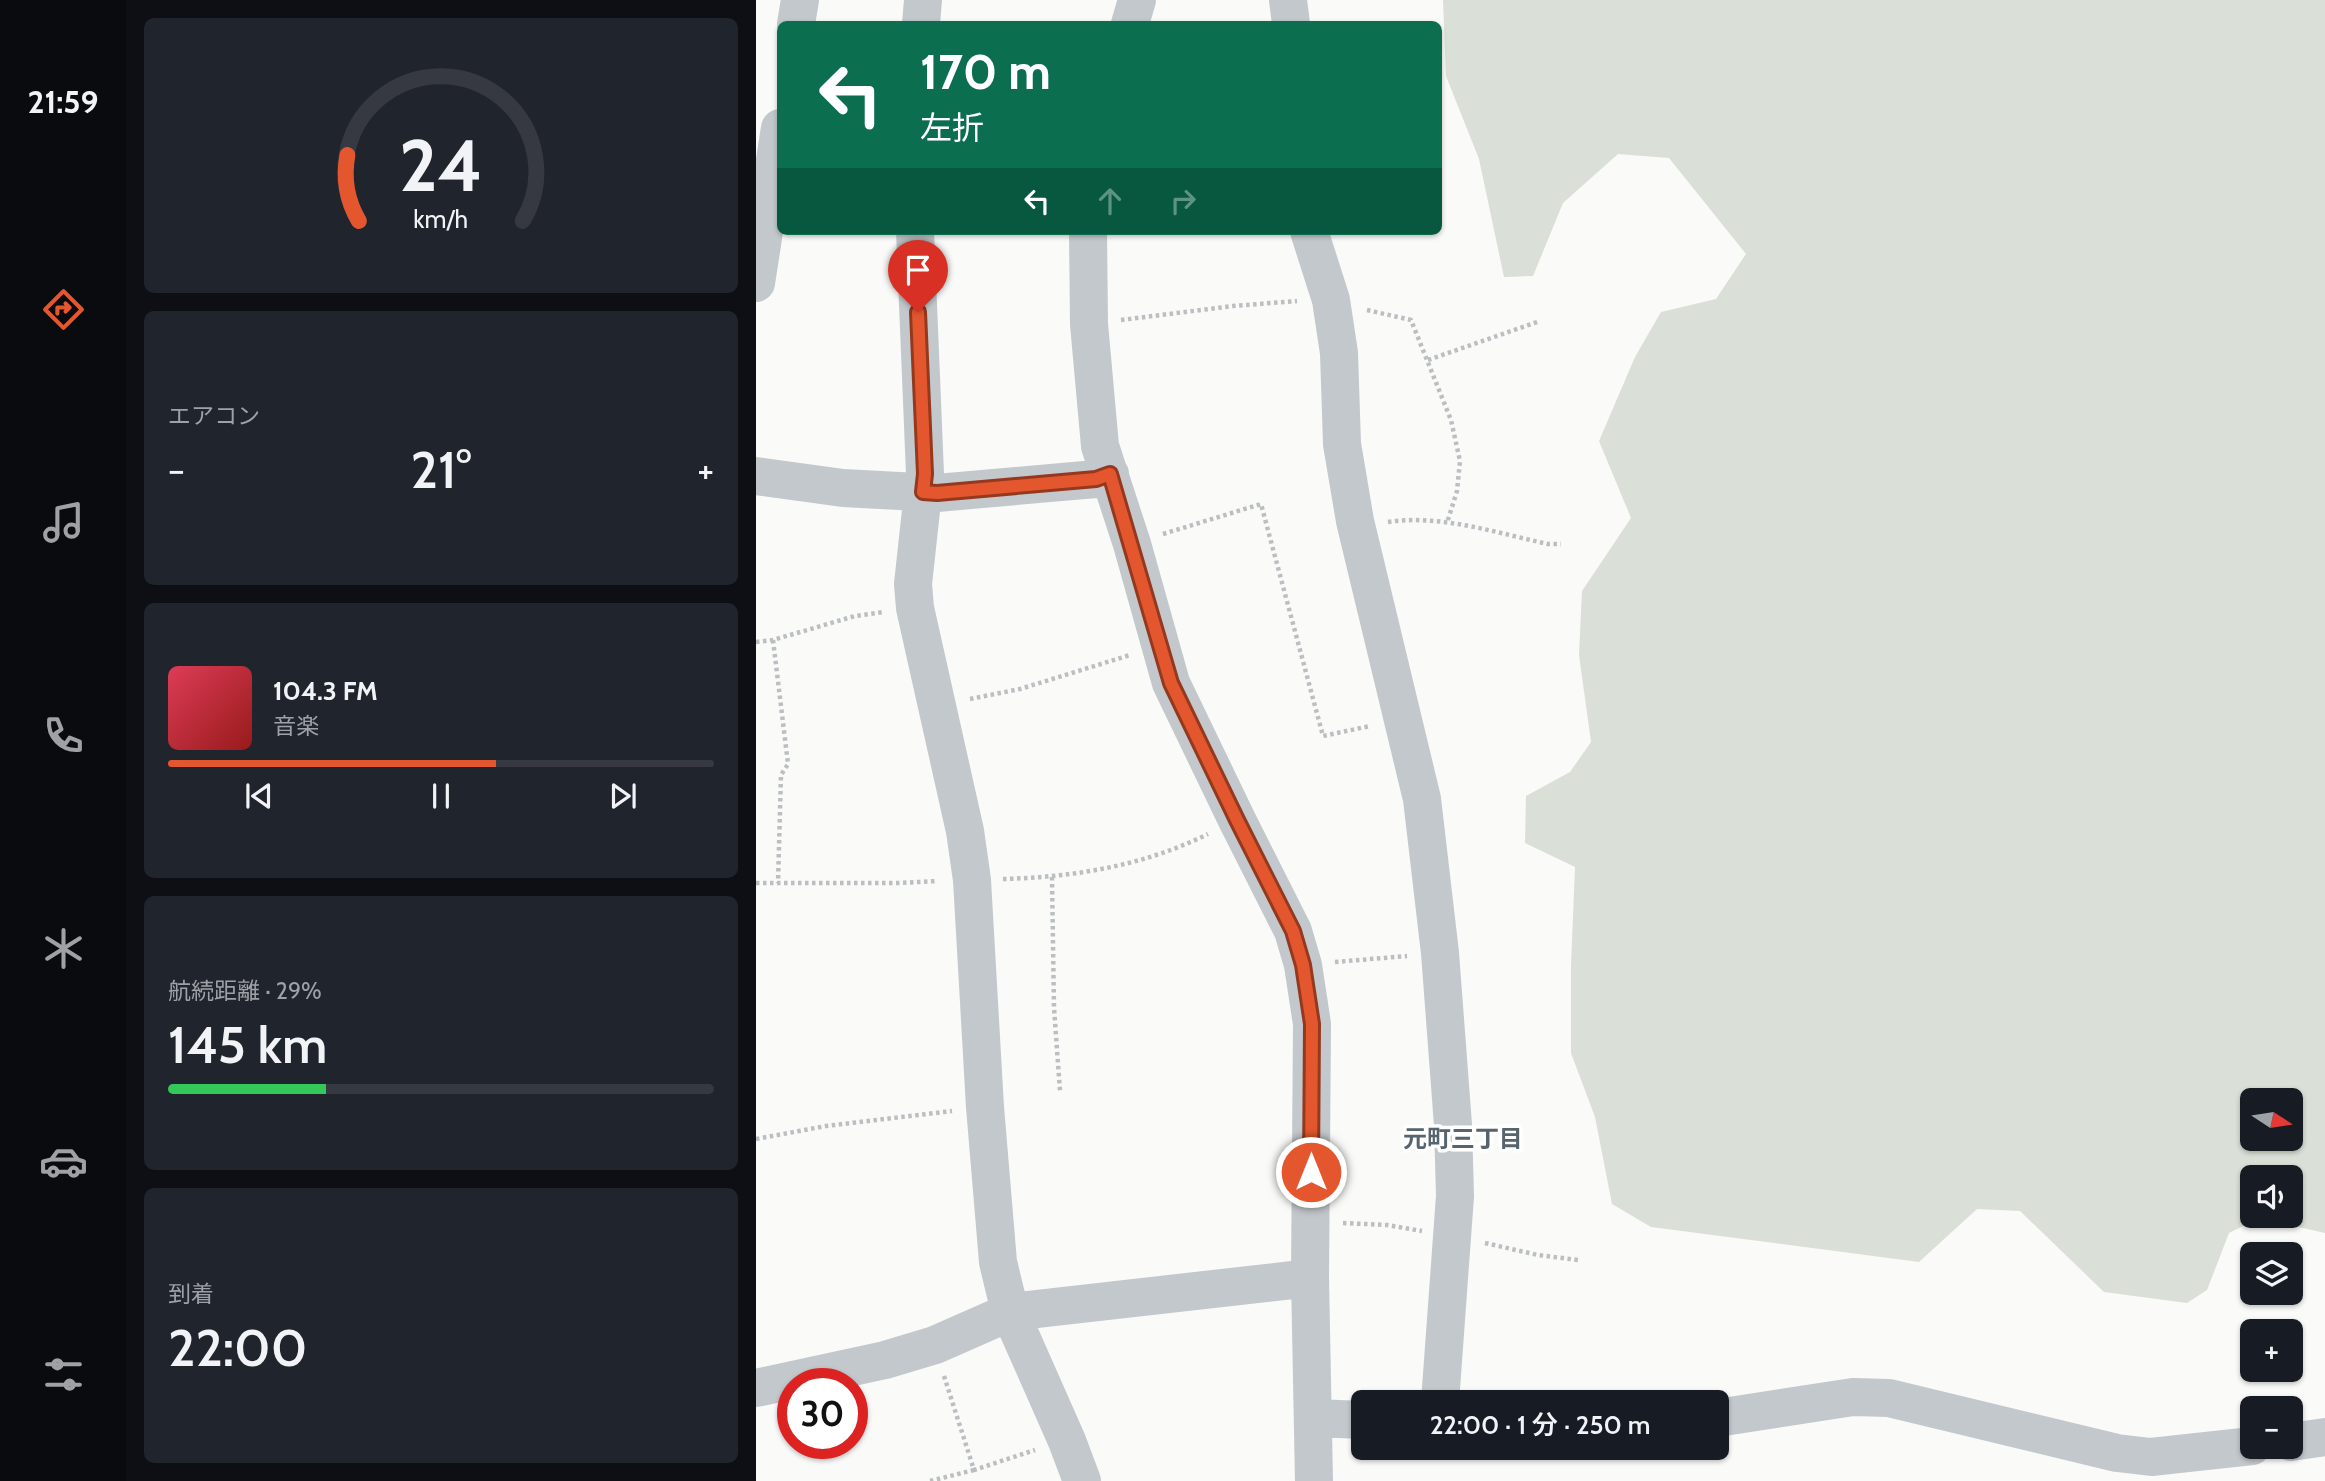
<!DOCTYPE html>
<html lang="ja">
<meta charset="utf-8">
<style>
:root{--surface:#171b24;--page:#20242c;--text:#f1f3f6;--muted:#9ea1a6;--line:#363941;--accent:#e4572e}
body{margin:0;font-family:Cabin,"Noto Sans JP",sans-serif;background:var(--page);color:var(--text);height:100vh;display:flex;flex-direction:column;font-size:26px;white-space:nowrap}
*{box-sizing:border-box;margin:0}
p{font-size:23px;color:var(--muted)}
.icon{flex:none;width:38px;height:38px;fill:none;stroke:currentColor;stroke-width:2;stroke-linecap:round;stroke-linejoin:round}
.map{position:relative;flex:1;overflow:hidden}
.side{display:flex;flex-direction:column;gap:18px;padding:18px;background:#0d0f14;width:630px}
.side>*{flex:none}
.banner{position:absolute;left:21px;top:21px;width:665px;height:214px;border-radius:10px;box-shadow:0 2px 5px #0004;background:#0b6e4f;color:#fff;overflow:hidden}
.needle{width:46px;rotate:102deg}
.controls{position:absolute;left:1484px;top:1088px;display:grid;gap:14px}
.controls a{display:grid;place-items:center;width:63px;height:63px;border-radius:10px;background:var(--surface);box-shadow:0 2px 5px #0004;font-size:35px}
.speed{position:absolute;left:21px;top:1368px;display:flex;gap:14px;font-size:35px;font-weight:700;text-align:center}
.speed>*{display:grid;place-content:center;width:91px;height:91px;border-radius:50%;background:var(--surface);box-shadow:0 2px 5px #0004;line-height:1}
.speed .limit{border:10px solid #d22;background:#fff;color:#111}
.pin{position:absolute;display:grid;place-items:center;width:60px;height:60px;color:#fff;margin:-72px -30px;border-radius:50% 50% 50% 0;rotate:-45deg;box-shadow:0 0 7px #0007}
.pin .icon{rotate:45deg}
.me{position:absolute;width:77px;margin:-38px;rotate:0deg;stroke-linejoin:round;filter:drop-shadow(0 0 5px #0008)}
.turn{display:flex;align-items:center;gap:24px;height:147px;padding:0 28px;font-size:32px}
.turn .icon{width:91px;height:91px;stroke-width:2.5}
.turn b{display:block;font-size:49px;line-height:60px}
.lanes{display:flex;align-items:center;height:66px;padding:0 28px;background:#0003;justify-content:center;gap:35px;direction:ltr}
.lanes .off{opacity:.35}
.big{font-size:52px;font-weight:600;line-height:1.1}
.side .tile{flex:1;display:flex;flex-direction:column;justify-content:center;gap:10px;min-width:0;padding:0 24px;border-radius:10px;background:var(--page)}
.side .dial{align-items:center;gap:0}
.dial svg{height:182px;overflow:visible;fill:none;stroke:var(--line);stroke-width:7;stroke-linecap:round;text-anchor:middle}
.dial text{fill:var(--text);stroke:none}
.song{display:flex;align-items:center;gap:21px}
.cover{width:84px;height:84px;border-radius:10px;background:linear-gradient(135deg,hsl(350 70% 55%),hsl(0 70% 35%))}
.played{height:7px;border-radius:4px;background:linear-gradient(90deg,var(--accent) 60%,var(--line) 60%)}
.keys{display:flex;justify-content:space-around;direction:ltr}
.heat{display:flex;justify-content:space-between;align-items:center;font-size:38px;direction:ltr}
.charge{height:10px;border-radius:5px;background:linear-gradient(90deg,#34c759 29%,var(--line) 0)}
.trip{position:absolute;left:595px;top:1390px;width:378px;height:70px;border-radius:10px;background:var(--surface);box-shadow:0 2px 5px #0004;font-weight:600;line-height:70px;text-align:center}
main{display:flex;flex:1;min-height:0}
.tab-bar{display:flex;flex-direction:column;width:126px;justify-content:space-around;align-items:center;background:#090b0e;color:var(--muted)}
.tab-bar .icon{width:49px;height:49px}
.tab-bar .active{color:var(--accent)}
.tab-bar b{font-size:32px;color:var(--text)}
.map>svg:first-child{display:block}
.green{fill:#dadfd7;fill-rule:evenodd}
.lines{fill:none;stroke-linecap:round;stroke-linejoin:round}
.path{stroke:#bbbfc2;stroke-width:4.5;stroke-dasharray:3.5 3.5;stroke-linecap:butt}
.minor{stroke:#c3c8cc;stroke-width:38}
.route-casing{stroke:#94391e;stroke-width:18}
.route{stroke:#e4572e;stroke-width:12}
.labels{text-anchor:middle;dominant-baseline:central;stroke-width:7;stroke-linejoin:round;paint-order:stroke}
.neighbourhood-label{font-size:24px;font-weight:bold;fill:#57646e;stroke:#fff}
</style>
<main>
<nav class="tab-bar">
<b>21:59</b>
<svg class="icon active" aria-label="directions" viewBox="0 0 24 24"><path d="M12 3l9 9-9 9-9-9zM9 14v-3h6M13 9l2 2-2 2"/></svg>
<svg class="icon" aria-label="music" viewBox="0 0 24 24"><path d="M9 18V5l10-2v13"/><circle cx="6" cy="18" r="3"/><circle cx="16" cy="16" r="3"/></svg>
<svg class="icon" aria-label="phone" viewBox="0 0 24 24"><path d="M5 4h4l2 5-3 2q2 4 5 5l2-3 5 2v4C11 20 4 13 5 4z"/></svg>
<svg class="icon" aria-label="climate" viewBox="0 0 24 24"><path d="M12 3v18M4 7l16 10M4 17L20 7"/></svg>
<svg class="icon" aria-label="car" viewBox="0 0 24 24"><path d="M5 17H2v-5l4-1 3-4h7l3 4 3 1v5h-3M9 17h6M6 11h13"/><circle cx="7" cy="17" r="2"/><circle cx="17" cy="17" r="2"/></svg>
<svg class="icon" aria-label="filters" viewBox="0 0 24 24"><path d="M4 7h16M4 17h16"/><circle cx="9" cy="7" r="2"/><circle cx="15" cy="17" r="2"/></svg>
</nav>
<section class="side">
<div class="tile dial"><svg viewBox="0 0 100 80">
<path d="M14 69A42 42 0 1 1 86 69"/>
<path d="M14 69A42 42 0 0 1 9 40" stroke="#e4572e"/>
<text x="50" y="56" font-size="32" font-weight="700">24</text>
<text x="50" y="72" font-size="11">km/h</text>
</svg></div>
<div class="tile"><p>エアコン</p>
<div class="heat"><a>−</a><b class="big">21°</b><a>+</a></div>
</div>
<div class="tile">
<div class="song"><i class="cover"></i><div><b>104.3 FM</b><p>音楽</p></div></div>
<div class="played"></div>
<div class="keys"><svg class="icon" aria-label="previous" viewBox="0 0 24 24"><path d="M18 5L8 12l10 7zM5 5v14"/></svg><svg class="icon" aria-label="pause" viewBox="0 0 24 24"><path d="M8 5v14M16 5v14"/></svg><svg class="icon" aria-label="next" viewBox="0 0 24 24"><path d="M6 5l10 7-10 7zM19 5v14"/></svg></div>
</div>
<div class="tile"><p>航続距離 · 29%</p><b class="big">145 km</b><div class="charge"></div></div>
<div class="tile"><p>到着</p><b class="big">22:00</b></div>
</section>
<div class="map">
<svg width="1569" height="1481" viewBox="0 0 1569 1481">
<rect width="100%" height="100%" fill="#fafaf8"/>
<!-- green -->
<path class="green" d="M687 0H1569V1233L1503 1218 1473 1233 1451 1290 1431 1303 1348 1292 1264 1211 1221 1209 1163 1262 895 1227 856 1204 839 1117 815 1053V966L819 867 769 843 770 796 814 772 835 742 823 655 826 591 875 518 843 441 879 357 905 312 960 299 990 254 913 158 862 154 807 203 777 276 748 277 723 159 690 76ZM1496 1101H1535V1139H1496ZM1496 1178H1535V1216H1496Z"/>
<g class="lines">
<!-- path -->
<path class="path" d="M611 310 655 320 695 420 704 461 701 491 691 523
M365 320 477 306 541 301
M672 360 784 321
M632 522C684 514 741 533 792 544H805
M407 534 505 504 567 736 614 726
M17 640 32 764 25 775 22 883
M0 642 17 640 99 616 127 612
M214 699 264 689 374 655
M296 877 298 1008 304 1091
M247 879C318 877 387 866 452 834
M0 883H143L182 881
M579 962 651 956
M0 1139 70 1126 196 1111
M587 1223 631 1225 666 1231
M729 1243 782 1255 822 1260
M188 1376 218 1470 279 1450
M174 1481 218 1470"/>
<!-- minor -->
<path class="minor" d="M532 0 535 24
M40 24 44 0
M165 24 167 0
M374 24 381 0
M159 231 169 474 157 584 159 608 209 831 216 880 229 1107 242 1262 254 1312 311 1441 326 1481
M332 231 333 324 344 446 376 544 415 683 481 820 537 931 547 965 556 1024 554 1278 558 1481
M553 231 575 300 583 353 586 444 599 521 666 799 684 953 697 1125 699 1196 684 1402
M0 283 24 128
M0 476 87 488 181 493 340 479 354 474
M0 1388 129 1360 179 1345 254 1312 554 1278
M558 1418 607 1420
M961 1418 1097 1397 1133 1398 1361 1453 1395 1457 1496 1446
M1535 1442 1569 1437"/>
</g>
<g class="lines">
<!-- route casing -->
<g class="route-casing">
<path id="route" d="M162 312 169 474 167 492 181 493 340 479 354 474 415 683 481 820 537 931 547 965 556 1024 555 1172"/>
</g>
<!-- route -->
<use href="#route" class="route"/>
</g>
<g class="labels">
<!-- neighbourhood labels -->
<g class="neighbourhood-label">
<text x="707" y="1138">元町三丁目</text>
</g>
</g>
</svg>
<div class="controls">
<a><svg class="needle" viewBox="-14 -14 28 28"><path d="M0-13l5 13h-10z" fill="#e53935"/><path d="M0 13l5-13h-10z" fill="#9ea1a6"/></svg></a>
<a><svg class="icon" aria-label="sound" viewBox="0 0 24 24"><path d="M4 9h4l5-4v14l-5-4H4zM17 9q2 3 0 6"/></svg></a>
<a><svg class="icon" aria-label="layers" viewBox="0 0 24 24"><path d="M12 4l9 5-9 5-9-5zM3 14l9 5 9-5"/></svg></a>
<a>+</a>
<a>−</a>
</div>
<div class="speed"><div class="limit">30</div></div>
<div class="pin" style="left:162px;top:312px;background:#d93025"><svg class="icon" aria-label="arrive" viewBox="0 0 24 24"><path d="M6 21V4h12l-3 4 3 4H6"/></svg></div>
<svg class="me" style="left:555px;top:1172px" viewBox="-20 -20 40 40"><circle r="17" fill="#e4572e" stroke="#fff" stroke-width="3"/><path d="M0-11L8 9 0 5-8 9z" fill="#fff"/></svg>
<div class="trip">22:00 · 1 分 · 250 m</div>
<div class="banner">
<div class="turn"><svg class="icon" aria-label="left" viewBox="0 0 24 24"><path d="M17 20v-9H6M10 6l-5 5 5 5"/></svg><div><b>170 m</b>左折</div></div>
<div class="lanes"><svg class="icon" aria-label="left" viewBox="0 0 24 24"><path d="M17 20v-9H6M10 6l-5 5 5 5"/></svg><svg class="icon off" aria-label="ahead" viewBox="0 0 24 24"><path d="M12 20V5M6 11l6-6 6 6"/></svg><svg class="icon off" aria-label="right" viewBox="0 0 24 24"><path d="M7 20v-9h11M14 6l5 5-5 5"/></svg></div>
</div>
</div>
</main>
